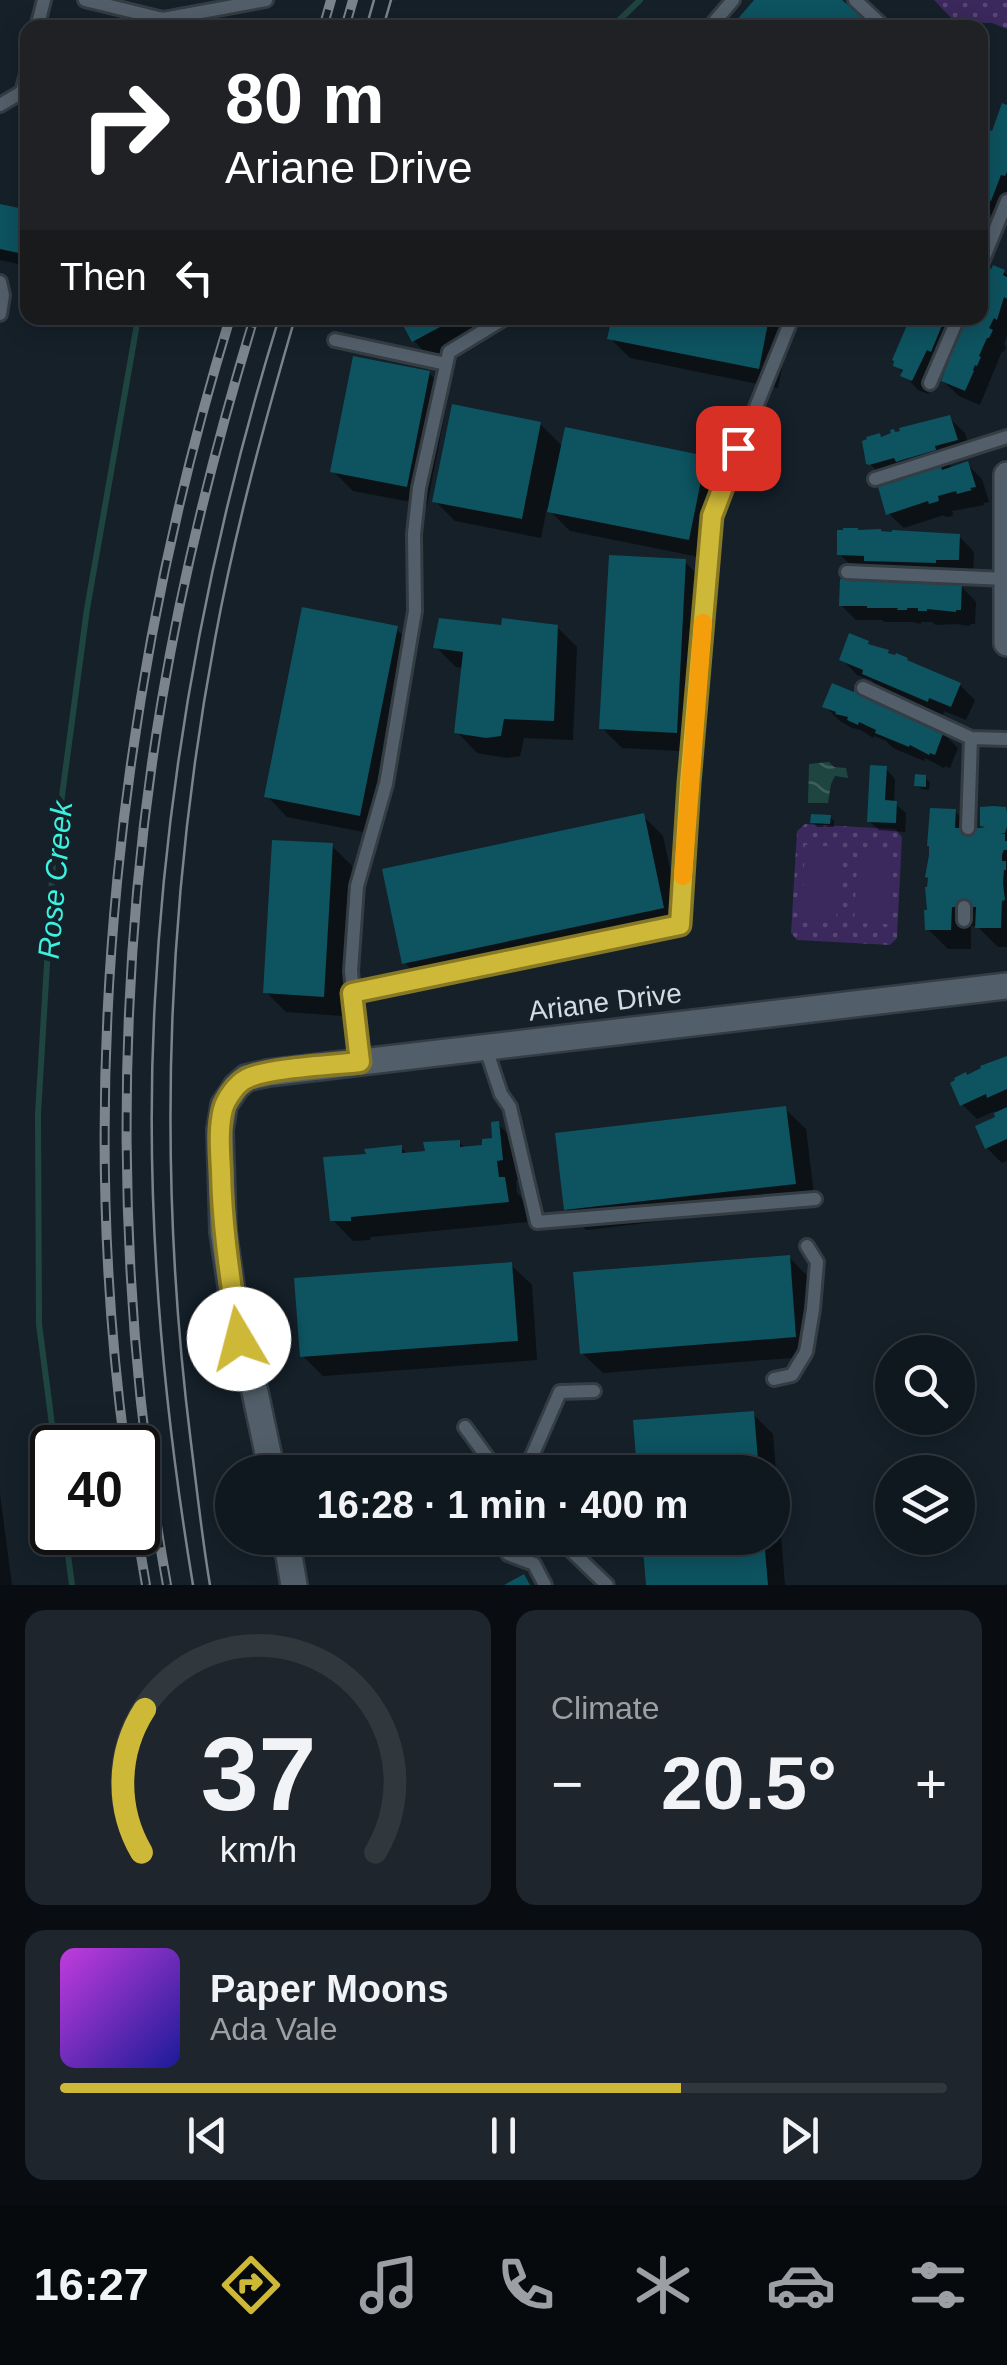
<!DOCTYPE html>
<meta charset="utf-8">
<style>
:root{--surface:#10181f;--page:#1e252c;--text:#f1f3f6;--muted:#9ca0a4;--line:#30373d;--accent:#ceb838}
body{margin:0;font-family:Helvetica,sans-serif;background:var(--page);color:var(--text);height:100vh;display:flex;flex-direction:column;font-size:38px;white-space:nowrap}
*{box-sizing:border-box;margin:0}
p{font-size:32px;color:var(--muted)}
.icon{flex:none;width:55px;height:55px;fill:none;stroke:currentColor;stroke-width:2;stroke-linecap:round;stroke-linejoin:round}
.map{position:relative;height:1585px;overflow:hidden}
.sheet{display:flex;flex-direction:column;gap:25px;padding:25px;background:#090d11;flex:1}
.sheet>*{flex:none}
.top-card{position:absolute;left:20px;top:20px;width:968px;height:305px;border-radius:20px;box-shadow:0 5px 25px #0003,0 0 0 2px var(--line);background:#202124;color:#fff;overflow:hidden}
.buttons{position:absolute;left:875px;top:1335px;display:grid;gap:20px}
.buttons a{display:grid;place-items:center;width:100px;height:100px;border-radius:50%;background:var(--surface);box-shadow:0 5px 25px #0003,0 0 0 2px var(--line);font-size:50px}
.speed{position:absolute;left:30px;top:1425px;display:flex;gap:20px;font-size:50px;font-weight:700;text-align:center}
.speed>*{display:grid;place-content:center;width:130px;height:130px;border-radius:50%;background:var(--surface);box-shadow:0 5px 25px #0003,0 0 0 2px var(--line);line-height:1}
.speed .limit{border:5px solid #111;border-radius:15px;background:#fff;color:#111}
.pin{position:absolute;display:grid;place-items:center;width:85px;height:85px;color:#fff;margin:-42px;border-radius:20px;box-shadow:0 5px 15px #0006}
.me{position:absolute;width:110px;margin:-55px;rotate:352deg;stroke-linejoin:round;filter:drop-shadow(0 0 8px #0008)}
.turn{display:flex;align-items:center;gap:35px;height:210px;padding:0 40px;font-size:45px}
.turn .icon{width:130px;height:130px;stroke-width:2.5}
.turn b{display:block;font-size:70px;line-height:85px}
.then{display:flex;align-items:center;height:95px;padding:0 40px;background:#0003;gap:20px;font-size:38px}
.big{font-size:75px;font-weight:600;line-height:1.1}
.sheet .card{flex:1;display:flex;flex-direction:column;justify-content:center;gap:15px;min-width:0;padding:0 35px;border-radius:20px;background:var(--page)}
.sheet .dial{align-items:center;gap:0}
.dial svg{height:260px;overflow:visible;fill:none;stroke:var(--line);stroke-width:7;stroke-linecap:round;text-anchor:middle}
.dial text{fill:var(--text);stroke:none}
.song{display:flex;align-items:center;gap:30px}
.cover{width:120px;height:120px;border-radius:15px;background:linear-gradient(135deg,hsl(290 70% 55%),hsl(240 70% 35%))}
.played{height:10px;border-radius:5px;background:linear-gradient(90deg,var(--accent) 70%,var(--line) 70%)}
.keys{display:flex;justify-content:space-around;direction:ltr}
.heat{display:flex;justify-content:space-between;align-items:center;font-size:55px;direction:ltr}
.sheet .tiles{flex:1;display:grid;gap:25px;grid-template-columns:1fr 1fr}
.card:last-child{grid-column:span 2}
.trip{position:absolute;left:215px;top:1455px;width:575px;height:100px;border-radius:50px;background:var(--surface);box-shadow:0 5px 25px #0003,0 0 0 2px var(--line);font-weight:600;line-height:100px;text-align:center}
.dock{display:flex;height:160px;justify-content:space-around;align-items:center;background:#060a0c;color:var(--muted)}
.dock .icon{width:70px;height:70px}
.dock .on{color:var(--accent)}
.dock b{font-size:45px;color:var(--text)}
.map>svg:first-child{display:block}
.grass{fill:url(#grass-dots)}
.pitch{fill:#3b285c}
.water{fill:url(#water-waves)}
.shadow{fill:#0007}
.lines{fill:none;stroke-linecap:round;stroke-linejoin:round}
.stream{stroke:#1f4541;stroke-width:6}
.building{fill:#0d5360}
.service-casing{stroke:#343c44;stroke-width:18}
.minor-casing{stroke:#343c44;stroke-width:30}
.tertiary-casing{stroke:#343c44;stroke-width:30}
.service{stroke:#525f6a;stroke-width:12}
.minor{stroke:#525f6a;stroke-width:25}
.tertiary{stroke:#525f6a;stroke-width:25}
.tram{stroke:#7b848c;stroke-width:2.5}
.rail-casing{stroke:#7b848c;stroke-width:10}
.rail{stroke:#152029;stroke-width:6;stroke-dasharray:19;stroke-linecap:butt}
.route-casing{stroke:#867824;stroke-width:25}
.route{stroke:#ceb838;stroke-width:18}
.slow{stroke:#f59e0b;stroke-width:18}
.labels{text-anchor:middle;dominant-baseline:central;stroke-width:10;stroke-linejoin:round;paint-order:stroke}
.street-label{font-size:28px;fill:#d4dbe2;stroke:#152029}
.water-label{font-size:30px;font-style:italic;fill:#3bf1df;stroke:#152029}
</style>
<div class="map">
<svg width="1007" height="1585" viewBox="0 0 1007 1585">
<defs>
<pattern id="grass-dots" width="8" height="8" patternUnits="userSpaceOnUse" patternTransform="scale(2.5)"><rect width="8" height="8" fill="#3b285c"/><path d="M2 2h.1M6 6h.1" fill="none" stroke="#564773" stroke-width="1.8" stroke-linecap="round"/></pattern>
<pattern id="water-waves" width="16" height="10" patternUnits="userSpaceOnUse" patternTransform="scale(2.5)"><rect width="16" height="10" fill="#1f4541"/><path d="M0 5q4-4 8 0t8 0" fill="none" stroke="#3f5f5c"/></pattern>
</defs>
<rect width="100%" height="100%" fill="#152029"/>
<!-- grass -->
<path class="grass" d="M934 0H1007V29L992 23 955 22Z
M805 824 895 829 902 837 897 938 890 945 797 940 791 933 797 831Z"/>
<!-- pitch -->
<path class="pitch" d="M805 845 840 847 836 922 802 920Z
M858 848 893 850 889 924 854 923Z"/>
<!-- water -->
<path class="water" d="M829 762 834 767 846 768 848 778 835 776 831 784 828 803H808L809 764Z"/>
<!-- shadow -->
<path class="shadow" d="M1007 105V211L1001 219 992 215 980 204V165Z
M0 207 28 213V266L0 260Z
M1004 272 1007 275V336L1004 344 1006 347 1004 352 1002 351 980 405 959 396 943 381 949 366 942 364 928 394 918 390 896 365 916 318H980V295Z
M401 318H514L434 361 414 341Z
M614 318H792L778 388 630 358 610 338Z
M429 373 449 393 427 505 353 491 333 471Z
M949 418 965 433 971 455 949 461 951 469 967 464 982 479 989 502 983 503 984 505 952 511 953 516 946 517 944 515 904 528 888 513 904 482 902 475 884 478 868 462 869 439 896 434Z
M540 424 563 447 705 459 725 479 709 559 570 531 547 508 541 538 455 521 435 501Z
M959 536 974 552 973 574 929 577 938 586H961L976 602 975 624H970V626L956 624 936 625 932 622H921V624L913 622H885L882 620H856L841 605 865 583 866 579 839 554Z
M685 562 705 582 696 752 622 748 602 728Z
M503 627H557L577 647 573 740 524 738 520 756 507 758 477 753 457 732 464 668 456 667 436 647Z
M396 629 417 649 379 835 287 817 267 796Z
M868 643 871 647 888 652 893 657 960 685 975 700 966 720 944 711 943 715 880 689 871 680 857 675 842 659Z
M825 706 943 733 958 748 950 768 945 766 944 768 925 758 924 761 893 748 886 741 874 736 873 738 861 730 852 728 840 721Z
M886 769 895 779 894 803 906 813 905 832 879 830 869 821Z
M925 778 930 782 929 790 921 789 917 785Z
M983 809 1005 810 1007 812V947H998L977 926H971V949H948L928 929 955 811 974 831H982Z
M643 816 663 836 683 928 425 983 404 962Z
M830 817 834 821V827H817L813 822Z
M332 846 352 866 343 1016 286 1012 266 992Z
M1007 1058V1161L1002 1163 987 1148 999 1118 995 1111 977 1119 962 1104 968 1077Z
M785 1109 806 1129 815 1203 586 1230 566 1209Z
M498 1124 518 1144 522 1180H516L517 1193 524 1200 527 1222 371 1237 370 1240 353 1241 333 1220 369 1156 401 1148 409 1155 427 1153 459 1142 466 1149 485 1147 495 1141Z
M789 1257 809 1278 815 1356 603 1373 582 1353Z
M511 1265 532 1285 537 1360 323 1376 303 1356Z
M753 1414 773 1434 785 1585H649L645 1538H772V1472H640L636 1423Z
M0 1494 12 1585H0Z"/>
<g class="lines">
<!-- stream -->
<path class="stream" d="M611 28 640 0
M55 1448 39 1324 38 1114 53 863 87 609 138 318
M65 1532 72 1585"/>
</g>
<!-- building -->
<path class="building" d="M754 0H842L866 20 860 28H730Z
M1002 103 1007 105V172L1005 176 1001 175 991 201 988 200 986 206 980 203V153L981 150 984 151 988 141 986 139 990 130 992 131Z
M0 204 28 210V255L0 249Z
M993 265 1005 270 1003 275 1007 277V299L1004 297 997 320 994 318 989 328 993 330 989 338H987L979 356 981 357 977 366 975 365 973 370 974 371 965 391 941 381 949 360 945 358 963 318H980V288L988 268 991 269Z
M399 318H457L412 342Z
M612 318H769L759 369 607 339Z
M914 318H945L931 352 927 350 912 381 900 376 903 370 893 366 894 361 892 360 907 325 910 326Z
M353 356 430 371 407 487 330 472Z
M452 404 541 422 522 519 432 502Z
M950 415 958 440 935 446 936 450 902 460 896 462 894 458 869 465 866 464 862 441 867 439 866 437 880 433 881 437 891 433 890 430 894 429 895 432 900 431 899 428Z
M565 427 706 456 689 540 547 512Z
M968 461 976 487 970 488 972 490 957 494 956 491 938 496 939 501 929 504 928 501 886 515 878 487 901 480 900 477 941 466 942 470Z
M843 528H858V530L881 529V531L892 532V530L960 534 959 560H936V563L864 561V556L837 555V530H843Z
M609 555 686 559 677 733 599 729Z
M863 576 935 579V583L962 584 961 610H956V612L927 609V611H918V608H907V610H897L898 608H867V606H839L840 579 863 580Z
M302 607 398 626 360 816 264 797Z
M439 618 501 625 502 618 558 625 554 721 504 719 501 736 486 738 454 733 463 652 433 648Z
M849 633 869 641 868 644 889 650 888 653 895 655 896 653 908 658 907 660 961 683 951 707 929 698 928 702 862 674 863 670 839 660Z
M832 683 854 692 855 688 922 716 944 731 935 755 930 753 929 755 910 745 909 747 875 733 876 730 859 722 858 725 847 720 848 717 835 714 836 712 822 707Z
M870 765 887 766 885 800 897 801 896 823 867 822Z
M915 774 926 775V787L914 786Z
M993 806 1006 807 1007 812V827L1005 833H1000L1005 834V841H1007V850H1004L1002 855V861H1006V870H1004L1003 883 1005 900 1002 901 1001 928H975L976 907H952L951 930H925L924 910H927L925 887H927L928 878 925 877 929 855V846H927L930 808 956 809 955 828H980L985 827 980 826V807Z
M644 813 664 908 402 964 382 869Z
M811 814 831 815 830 824 810 823Z
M272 840 333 843 324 997 263 993Z
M1007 1056V1089L987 1098 986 1094 960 1106 950 1083 955 1080 954 1078 966 1072 967 1075 981 1068 980 1066Z
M786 1106 796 1184 564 1210 555 1133Z
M1007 1107V1139L985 1149 975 1126 995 1117 994 1113Z
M499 1121 503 1160 497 1161 499 1177H505L509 1202 351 1217V1221H330L323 1157 366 1154 364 1149 402 1145V1153L425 1151 423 1142 460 1140V1147L482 1145V1139L492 1138 491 1122Z
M790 1255 796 1337 580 1354 573 1272Z
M512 1262 518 1341 300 1357 294 1278Z
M754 1411 759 1472H637L633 1420Z
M642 1538H764L768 1585H646Z
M524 1574 530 1585H504Z"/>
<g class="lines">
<!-- service casing -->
<g class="service-casing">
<path id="service" d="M85 0 163 19 266 0
M855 0 885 28
M37 28 44 0
M709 28 733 0
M0 105 22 92 28 70
M980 267 1007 201
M0 282 3 295 0 314
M335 340 446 364
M930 383 958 318
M875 479 1007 437
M847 572 1006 579
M863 688 971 738 1007 739
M968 828 971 738
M964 920V907
M352 993 680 925 689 783 712 516 792 318
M485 1046 501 1094 510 1107 537 1222 815 1199
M360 1062 351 971 357 886 386 784 415 611 414 534 419 488 449 352 505 318
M774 1379 792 1375 806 1352 813 1309 817 1262 807 1246
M465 1427 498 1472
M525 1472 560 1392 594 1391
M558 1538 607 1585
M508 1554 534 1564 545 1585"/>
</g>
<!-- minor casing -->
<g class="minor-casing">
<path id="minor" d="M1007 475V643"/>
</g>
<!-- tertiary casing -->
<g class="tertiary-casing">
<path id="tertiary" d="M272 1472 255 1392 239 1339 223 1232 220 1130 224 1105 236 1087 246 1078 268 1073 1007 986
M286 1538 294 1585
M287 1545 322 1538"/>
</g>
<!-- service -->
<use href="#service" class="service"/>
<!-- minor -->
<use href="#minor" class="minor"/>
<!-- tertiary -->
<use href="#tertiary" class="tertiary"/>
<!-- tram -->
<path class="tram" d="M366 28 374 0
M383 28 391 0
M193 1585C161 1392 144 1194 155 999 167 768 211 538 279 318
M210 1585C202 1538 197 1490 191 1443 157 1173 165 907 215 639 235 530 264 424 295 318"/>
<!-- rail casing -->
<g class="rail-casing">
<path id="rail" d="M323 28 331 0
M345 28 353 0
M125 1448C75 1075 120 676 230 318
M137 1532 146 1585
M167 1585C115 1296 113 988 162 699 184 569 216 443 254 318"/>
</g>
<!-- rail -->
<use href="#rail" class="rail"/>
</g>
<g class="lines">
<!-- route casing -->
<g class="route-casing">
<path id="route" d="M239 1339C231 1283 222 1228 221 1171 220 1150 218 1129 223 1109 226 1099 236 1084 246 1079 266 1068 334 1065 360 1062L352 993 680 925 689 783 712 516 738 448"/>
</g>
<!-- route -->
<use href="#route" class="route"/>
<!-- slow -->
<path class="slow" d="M683 876 703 623"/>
</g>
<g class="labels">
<!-- street labels -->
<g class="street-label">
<text transform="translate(605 1002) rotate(-7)">Ariane Drive</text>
</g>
<!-- water labels -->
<g class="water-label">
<text transform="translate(55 880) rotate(-85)">Rose Creek</text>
</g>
</g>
</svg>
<div class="buttons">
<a><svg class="icon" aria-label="search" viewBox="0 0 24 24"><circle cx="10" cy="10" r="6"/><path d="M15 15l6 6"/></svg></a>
<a><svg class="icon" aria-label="layers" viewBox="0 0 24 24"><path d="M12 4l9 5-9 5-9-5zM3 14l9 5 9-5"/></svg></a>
</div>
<div class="speed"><div class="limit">40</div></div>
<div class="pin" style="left:738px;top:448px;background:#d93025"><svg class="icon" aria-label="arrive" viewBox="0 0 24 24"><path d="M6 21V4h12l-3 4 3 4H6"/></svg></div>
<svg class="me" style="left:239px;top:1339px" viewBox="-20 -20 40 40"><circle r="19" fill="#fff"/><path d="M0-13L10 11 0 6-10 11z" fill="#ceb838"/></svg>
<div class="trip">16:28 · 1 min · 400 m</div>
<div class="top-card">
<div class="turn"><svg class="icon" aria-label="right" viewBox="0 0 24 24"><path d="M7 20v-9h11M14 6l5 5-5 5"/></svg><div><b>80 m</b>Ariane Drive</div></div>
<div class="then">Then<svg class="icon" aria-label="left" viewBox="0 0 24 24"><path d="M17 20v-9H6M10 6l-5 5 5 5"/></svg></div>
</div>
</div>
<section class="sheet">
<div class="tiles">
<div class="card dial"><svg viewBox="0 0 100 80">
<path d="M14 69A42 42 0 1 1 86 69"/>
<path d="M14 69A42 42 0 0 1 15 25" stroke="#ceb838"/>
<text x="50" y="56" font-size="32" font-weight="700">37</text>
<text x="50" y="72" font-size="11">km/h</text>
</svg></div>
<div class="card"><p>Climate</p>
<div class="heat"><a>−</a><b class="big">20.5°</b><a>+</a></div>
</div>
<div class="card">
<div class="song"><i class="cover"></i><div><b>Paper Moons</b><p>Ada Vale</p></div></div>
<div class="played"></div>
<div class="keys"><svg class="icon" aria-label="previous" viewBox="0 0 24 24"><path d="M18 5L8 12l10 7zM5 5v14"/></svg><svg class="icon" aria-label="pause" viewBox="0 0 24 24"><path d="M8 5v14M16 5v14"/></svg><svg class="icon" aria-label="next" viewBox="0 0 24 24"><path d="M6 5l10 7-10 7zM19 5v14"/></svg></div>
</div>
</div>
</section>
<nav class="dock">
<b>16:27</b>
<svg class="icon on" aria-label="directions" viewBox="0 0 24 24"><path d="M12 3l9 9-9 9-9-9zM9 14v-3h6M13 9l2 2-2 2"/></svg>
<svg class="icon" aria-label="music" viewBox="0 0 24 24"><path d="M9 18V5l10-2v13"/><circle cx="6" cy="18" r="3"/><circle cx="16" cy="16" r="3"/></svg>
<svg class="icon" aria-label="phone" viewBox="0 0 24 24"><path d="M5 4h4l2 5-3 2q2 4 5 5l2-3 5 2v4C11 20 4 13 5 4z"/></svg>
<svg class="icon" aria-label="climate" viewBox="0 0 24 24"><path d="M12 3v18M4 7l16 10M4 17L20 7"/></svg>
<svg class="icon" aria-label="car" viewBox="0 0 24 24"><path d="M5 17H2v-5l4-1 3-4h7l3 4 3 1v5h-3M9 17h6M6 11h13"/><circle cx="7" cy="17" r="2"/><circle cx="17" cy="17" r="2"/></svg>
<svg class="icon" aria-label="filters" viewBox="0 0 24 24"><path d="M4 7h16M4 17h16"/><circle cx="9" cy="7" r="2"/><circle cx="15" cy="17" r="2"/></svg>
</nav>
